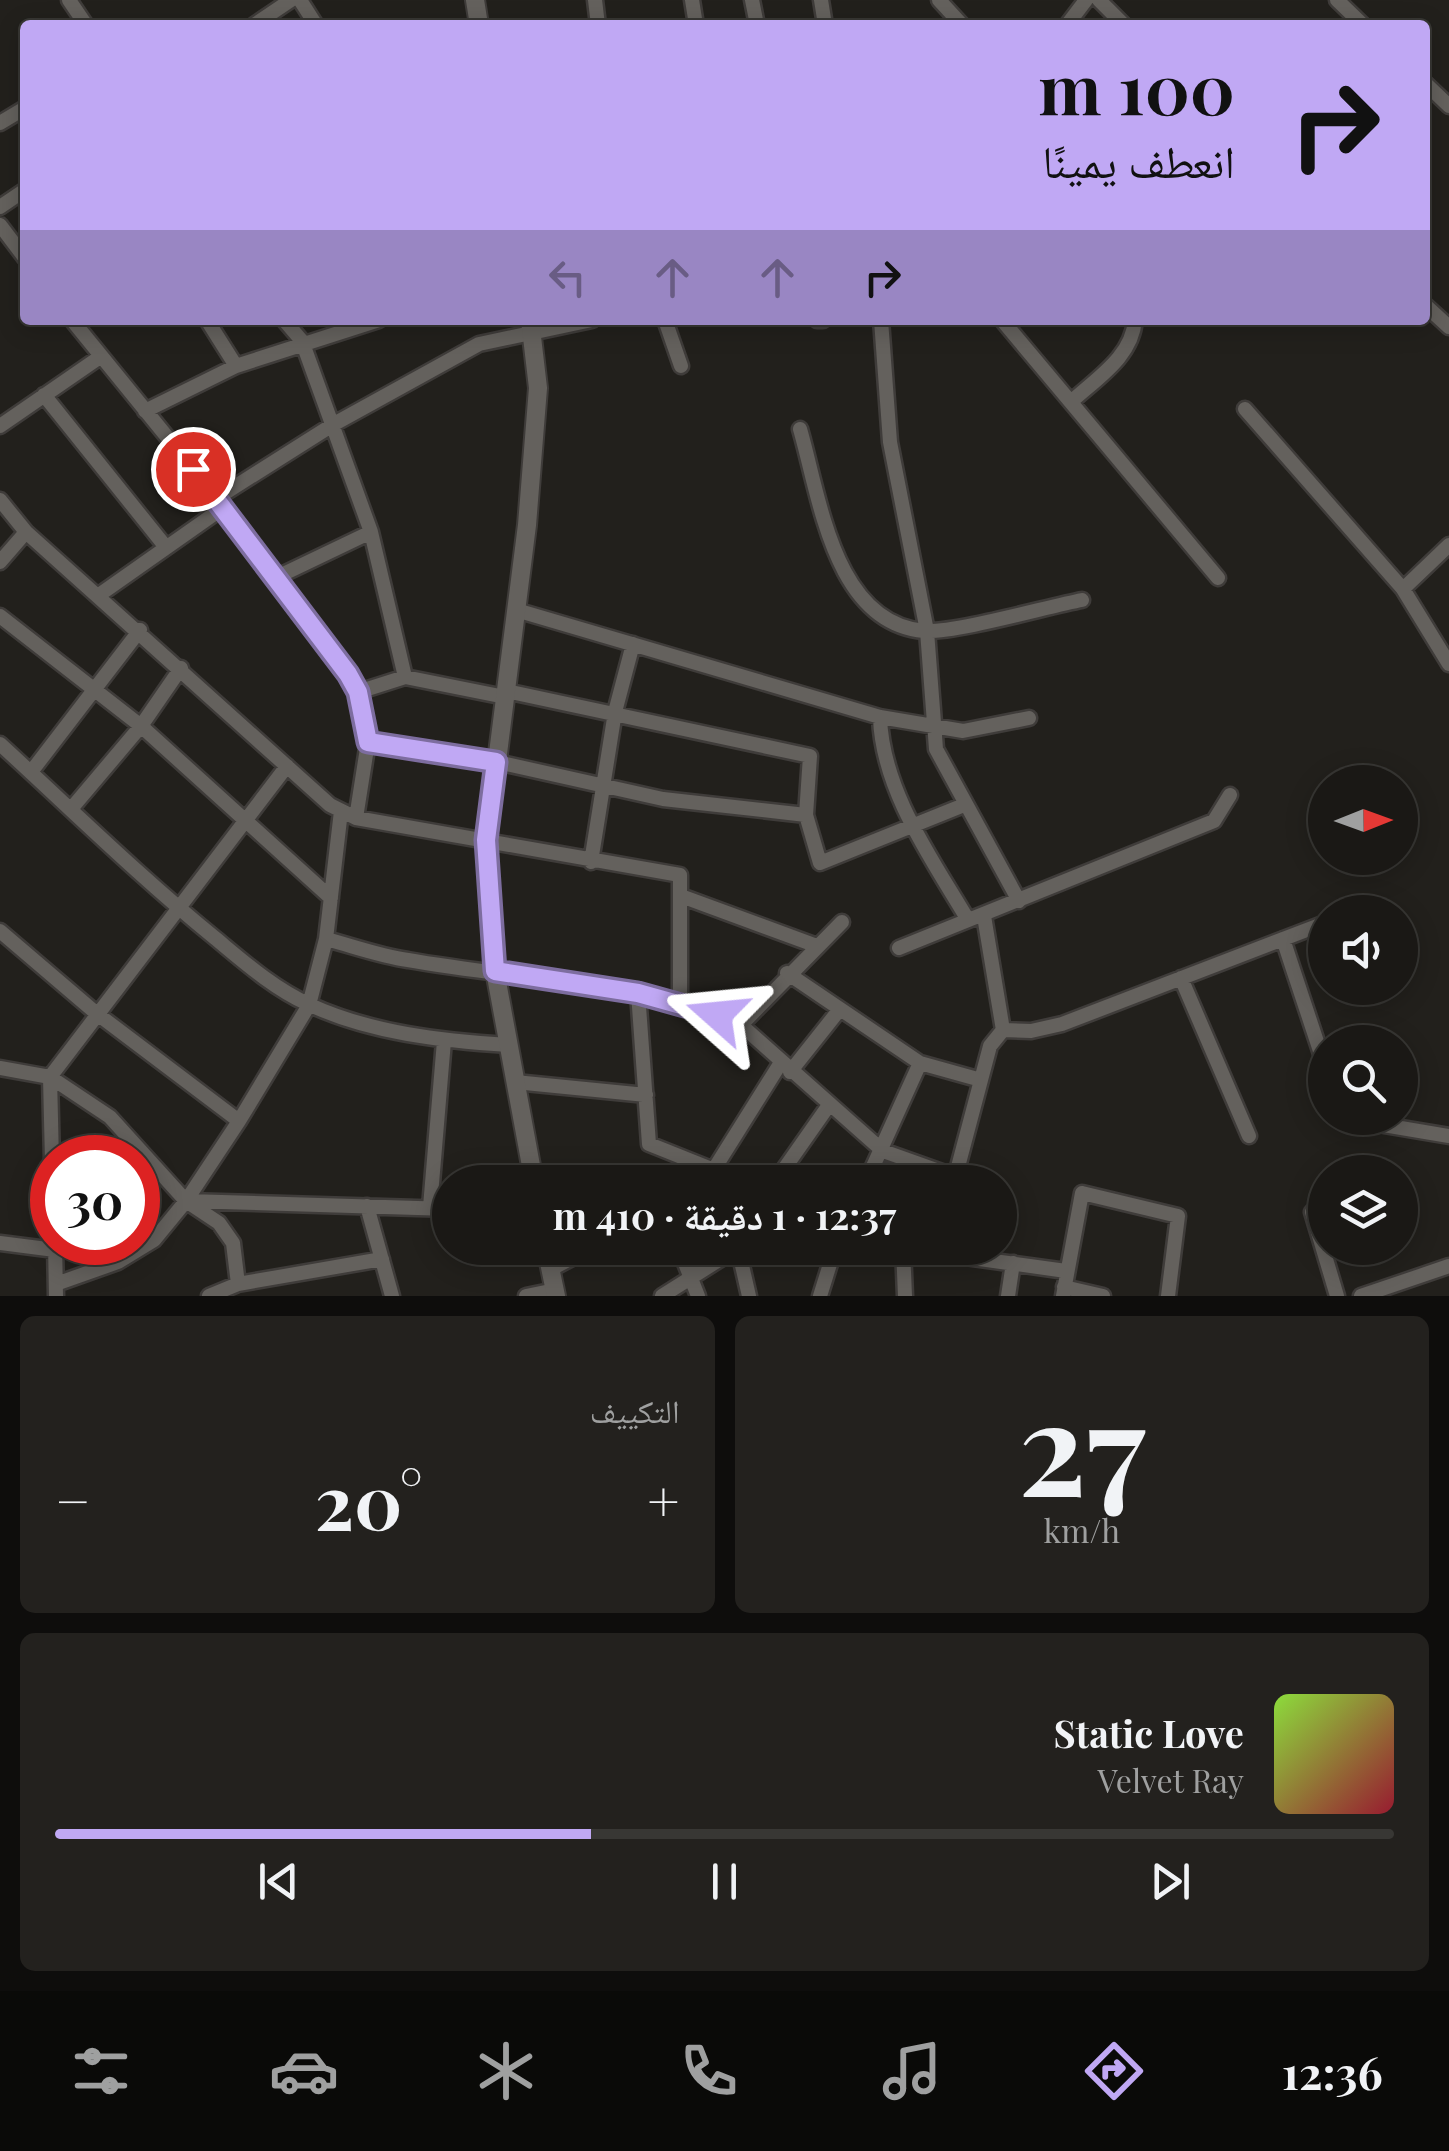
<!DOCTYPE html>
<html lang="ar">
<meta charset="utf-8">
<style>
:root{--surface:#1a1815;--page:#23211e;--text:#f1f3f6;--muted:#9fa0a0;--line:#383734;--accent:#c0a8f4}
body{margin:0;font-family:"Playfair Display","Noto Naskh Arabic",serif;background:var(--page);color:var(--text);direction:rtl;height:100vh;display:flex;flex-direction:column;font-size:38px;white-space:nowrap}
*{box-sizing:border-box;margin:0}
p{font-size:32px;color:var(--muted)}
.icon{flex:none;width:55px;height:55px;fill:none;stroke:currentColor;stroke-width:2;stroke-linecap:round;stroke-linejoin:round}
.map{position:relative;height:1296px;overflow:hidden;direction:ltr}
.drawer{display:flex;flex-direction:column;gap:20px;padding:20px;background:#0e0d0c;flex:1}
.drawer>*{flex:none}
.guide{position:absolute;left:20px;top:20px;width:1410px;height:305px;border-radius:10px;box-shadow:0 5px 25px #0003,0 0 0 2px var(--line);direction:rtl;background:#c0a8f4;color:#111;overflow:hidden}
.needle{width:65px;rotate:89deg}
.tools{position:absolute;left:1308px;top:765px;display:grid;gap:20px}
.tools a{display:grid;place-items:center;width:110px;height:110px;border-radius:50%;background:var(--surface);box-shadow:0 5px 25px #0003,0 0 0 2px var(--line);font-size:50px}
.speed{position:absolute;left:30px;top:1135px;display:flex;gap:20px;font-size:50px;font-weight:700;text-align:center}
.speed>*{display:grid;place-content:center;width:130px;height:130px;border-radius:50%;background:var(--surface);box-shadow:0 5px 25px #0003,0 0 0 2px var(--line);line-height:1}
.speed .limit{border:15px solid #d22;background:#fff;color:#111}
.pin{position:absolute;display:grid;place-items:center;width:85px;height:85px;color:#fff;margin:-42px;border:5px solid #fff;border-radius:50%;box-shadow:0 2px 10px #0007}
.me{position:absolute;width:110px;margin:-55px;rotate:288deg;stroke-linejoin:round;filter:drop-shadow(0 0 8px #0008)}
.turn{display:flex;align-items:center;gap:35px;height:210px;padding:0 30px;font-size:45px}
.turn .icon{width:130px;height:130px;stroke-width:2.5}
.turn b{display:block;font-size:70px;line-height:85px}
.lanes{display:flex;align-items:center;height:95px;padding:0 30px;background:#0003;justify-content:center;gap:50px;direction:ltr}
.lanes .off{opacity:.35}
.big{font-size:75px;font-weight:700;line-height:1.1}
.drawer .card{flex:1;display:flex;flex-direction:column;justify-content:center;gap:15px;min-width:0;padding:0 35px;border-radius:15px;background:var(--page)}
.drawer .dial{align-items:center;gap:0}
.dial b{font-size:130px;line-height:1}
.song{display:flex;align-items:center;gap:30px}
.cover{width:120px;height:120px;border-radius:15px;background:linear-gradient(135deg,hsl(90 70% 55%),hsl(350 70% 35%))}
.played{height:10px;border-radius:5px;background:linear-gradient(90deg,var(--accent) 40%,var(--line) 40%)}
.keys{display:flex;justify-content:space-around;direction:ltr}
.heat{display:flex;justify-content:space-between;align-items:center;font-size:55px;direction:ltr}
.drawer .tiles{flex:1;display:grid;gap:20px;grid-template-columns:1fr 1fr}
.card:last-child{grid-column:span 2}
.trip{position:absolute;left:432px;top:1165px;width:585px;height:100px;border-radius:50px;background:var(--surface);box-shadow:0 5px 25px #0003,0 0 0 2px var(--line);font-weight:700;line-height:100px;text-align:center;direction:rtl}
.tabs{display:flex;height:160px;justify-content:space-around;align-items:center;background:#0a0a08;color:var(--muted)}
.tabs .icon{width:70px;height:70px}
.tabs .selected{color:var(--accent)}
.tabs b{font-size:45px;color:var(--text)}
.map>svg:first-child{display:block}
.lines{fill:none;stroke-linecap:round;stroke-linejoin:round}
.minor-casing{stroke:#3f3c3a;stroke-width:19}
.tertiary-casing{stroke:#3f3c3a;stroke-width:22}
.minor{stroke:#64615d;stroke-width:14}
.tertiary{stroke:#64615d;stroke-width:18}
.route-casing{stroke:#7d6d9f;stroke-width:25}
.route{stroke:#c0a8f4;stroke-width:18}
</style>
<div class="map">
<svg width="1449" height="1296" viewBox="0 0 1449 1296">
<rect width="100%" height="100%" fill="#22201c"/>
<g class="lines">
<!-- minor casing -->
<g class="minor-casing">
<path id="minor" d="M69 0 86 25
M300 0 316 25
M595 0 598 25
M692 0 696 25
M752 0 757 25
M821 0 825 25
M939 0 962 25
M1099 0 1124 25
M1337 0 1363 25
M254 25 291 0
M1067 25 1086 0
M1425 83 1449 106
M0 123 25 108
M0 207 25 190
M0 225 25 258
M1425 305 1449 327
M72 320 224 507 358 692 368 742 356 818
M207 320 236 366
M284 320 302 341 371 532 405 677
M665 320 681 366
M817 320H823
M881 320 890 442 927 631 936 749 1019 901
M1002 320 1218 578
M44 395 165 546
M1071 402C1097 378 1132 357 1135 320
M1245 409 1403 589 1449 664
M145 411 236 366 379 320
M0 426 100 357
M800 429C820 498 834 623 924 631 955 633 1046 607 1082 600
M217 498 334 424 479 344 592 320
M0 500 26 532 330 805 356 818 680 875V1002
M0 562 26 532
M277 577 371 532
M1403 589 1449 545
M99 595 224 507
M516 610 880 717 963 731 1029 718
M0 616 141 726 331 898
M506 691 810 756 806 815 820 863 964 805
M358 692 405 677 505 697
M880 717C882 790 932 859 968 920
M368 742 497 762 663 799 806 815
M0 744C71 809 140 877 215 938 244 962 273 988 308 1004 370 1033 442 1041 509 1045
M31 772 140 630
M71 809 141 726 181 668
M591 862 615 712 633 644
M681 896 817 946
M984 916 1003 1030 1031 1031 1062 1024 1325 923
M0 931 96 1013 239 1121
M326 939C353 946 380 956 408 960 520 980 635 981 741 1025L883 1151 956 1177
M1283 939 1325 1066
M899 948 1214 821 1230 795
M787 973 920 1063 981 1080
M1181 978 1249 1136
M638 993 649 1144 714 1170
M741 1025 842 922
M0 1068 50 1077 110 1117 186 1201 219 1223 233 1243 238 1284
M790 1072 840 1009
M515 1082 646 1095
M1342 1118 1449 1136
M52 1161 50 1077 287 766
M706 1182 780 1064
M775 1182 829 1105
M866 1182 920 1063
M954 1182 990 1046 1003 1030
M187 1201 450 1209
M367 1206 392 1296
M430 1207 444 1041
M1312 1212 1337 1296
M0 1243 55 1250
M55 1243 56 1296
M679 1248 698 1296
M738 1248 749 1296
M901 1248 1066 1271
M903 1248 905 1296
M551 1269 591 1248
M56 1284 118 1262 154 1240 186 1201 239 1121 309 1005 326 939 341 811
M1064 1287 1103 1296
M209 1296 238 1284 382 1259
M526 1296 555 1290
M662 1296 738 1248
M820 1296 835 1248
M1008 1296 1013 1263
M1063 1296 1082 1193 1178 1216 1168 1296
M1361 1296 1449 1266"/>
</g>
<!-- tertiary casing -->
<g class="tertiary-casing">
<path id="tertiary" d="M475 0 479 25
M530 320 538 388 527 525 487 840 495 971 534 1182
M546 1248 556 1296"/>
</g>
<!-- minor -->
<use href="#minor" class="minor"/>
<!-- tertiary -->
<use href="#tertiary" class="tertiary"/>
</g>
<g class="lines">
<!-- route casing -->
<g class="route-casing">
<path id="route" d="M193 469 348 674 358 692 368 742 496 762 486 840 495 971 638 993 717 1015"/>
</g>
<!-- route -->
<use href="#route" class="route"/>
</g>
</svg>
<div class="tools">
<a><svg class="needle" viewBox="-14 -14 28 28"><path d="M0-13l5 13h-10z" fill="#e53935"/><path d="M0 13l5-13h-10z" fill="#9fa0a0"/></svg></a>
<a><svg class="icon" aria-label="sound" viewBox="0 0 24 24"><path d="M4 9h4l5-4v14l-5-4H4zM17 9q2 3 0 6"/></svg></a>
<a><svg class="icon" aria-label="search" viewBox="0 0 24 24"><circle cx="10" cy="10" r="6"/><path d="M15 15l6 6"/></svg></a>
<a><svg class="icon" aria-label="layers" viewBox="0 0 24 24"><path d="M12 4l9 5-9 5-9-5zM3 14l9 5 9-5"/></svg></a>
</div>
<div class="speed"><div class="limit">30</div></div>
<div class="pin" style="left:193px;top:469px;background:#d93025"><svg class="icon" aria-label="arrive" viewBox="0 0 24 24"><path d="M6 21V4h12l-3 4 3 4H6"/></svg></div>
<svg class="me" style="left:717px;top:1015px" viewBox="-20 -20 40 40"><path d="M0-17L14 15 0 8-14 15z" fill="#c0a8f4" stroke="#fff" stroke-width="4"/></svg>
<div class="trip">12:37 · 1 دقيقة · 410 m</div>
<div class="guide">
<div class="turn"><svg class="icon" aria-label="right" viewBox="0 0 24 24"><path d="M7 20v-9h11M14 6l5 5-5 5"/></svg><div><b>100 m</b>انعطف يمينًا</div></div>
<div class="lanes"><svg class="icon off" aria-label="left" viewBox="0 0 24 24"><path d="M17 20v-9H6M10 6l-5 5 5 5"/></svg><svg class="icon off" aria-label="ahead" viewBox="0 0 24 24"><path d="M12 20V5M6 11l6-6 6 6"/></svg><svg class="icon off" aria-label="ahead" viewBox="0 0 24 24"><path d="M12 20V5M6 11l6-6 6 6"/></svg><svg class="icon" aria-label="right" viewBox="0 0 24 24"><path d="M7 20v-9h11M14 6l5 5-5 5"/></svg></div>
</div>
</div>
<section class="drawer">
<div class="tiles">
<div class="card dial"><b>27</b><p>km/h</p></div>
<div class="card"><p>التكييف</p>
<div class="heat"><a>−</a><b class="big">20°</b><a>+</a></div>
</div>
<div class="card">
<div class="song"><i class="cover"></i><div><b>Static Love</b><p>Velvet Ray</p></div></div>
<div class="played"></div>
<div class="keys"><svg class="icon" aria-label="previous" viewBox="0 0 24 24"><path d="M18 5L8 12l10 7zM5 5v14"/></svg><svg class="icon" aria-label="pause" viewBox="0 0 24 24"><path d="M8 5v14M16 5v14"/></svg><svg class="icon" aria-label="next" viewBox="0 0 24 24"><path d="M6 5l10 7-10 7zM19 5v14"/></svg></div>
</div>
</div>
</section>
<nav class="tabs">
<b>12:36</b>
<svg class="icon selected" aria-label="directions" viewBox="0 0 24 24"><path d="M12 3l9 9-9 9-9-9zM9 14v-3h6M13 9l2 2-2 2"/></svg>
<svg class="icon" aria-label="music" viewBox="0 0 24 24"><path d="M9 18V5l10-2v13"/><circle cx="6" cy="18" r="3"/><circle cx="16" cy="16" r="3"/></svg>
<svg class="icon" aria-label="phone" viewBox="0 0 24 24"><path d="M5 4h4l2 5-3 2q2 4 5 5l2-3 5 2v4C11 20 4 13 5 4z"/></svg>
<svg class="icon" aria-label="climate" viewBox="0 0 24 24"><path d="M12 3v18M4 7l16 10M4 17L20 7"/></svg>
<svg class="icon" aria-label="car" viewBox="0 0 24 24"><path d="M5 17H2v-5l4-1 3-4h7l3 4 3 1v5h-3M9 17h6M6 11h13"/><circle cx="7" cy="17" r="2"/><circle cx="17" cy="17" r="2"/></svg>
<svg class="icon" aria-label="filters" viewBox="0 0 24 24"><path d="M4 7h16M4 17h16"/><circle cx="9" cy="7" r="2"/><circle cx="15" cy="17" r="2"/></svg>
</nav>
